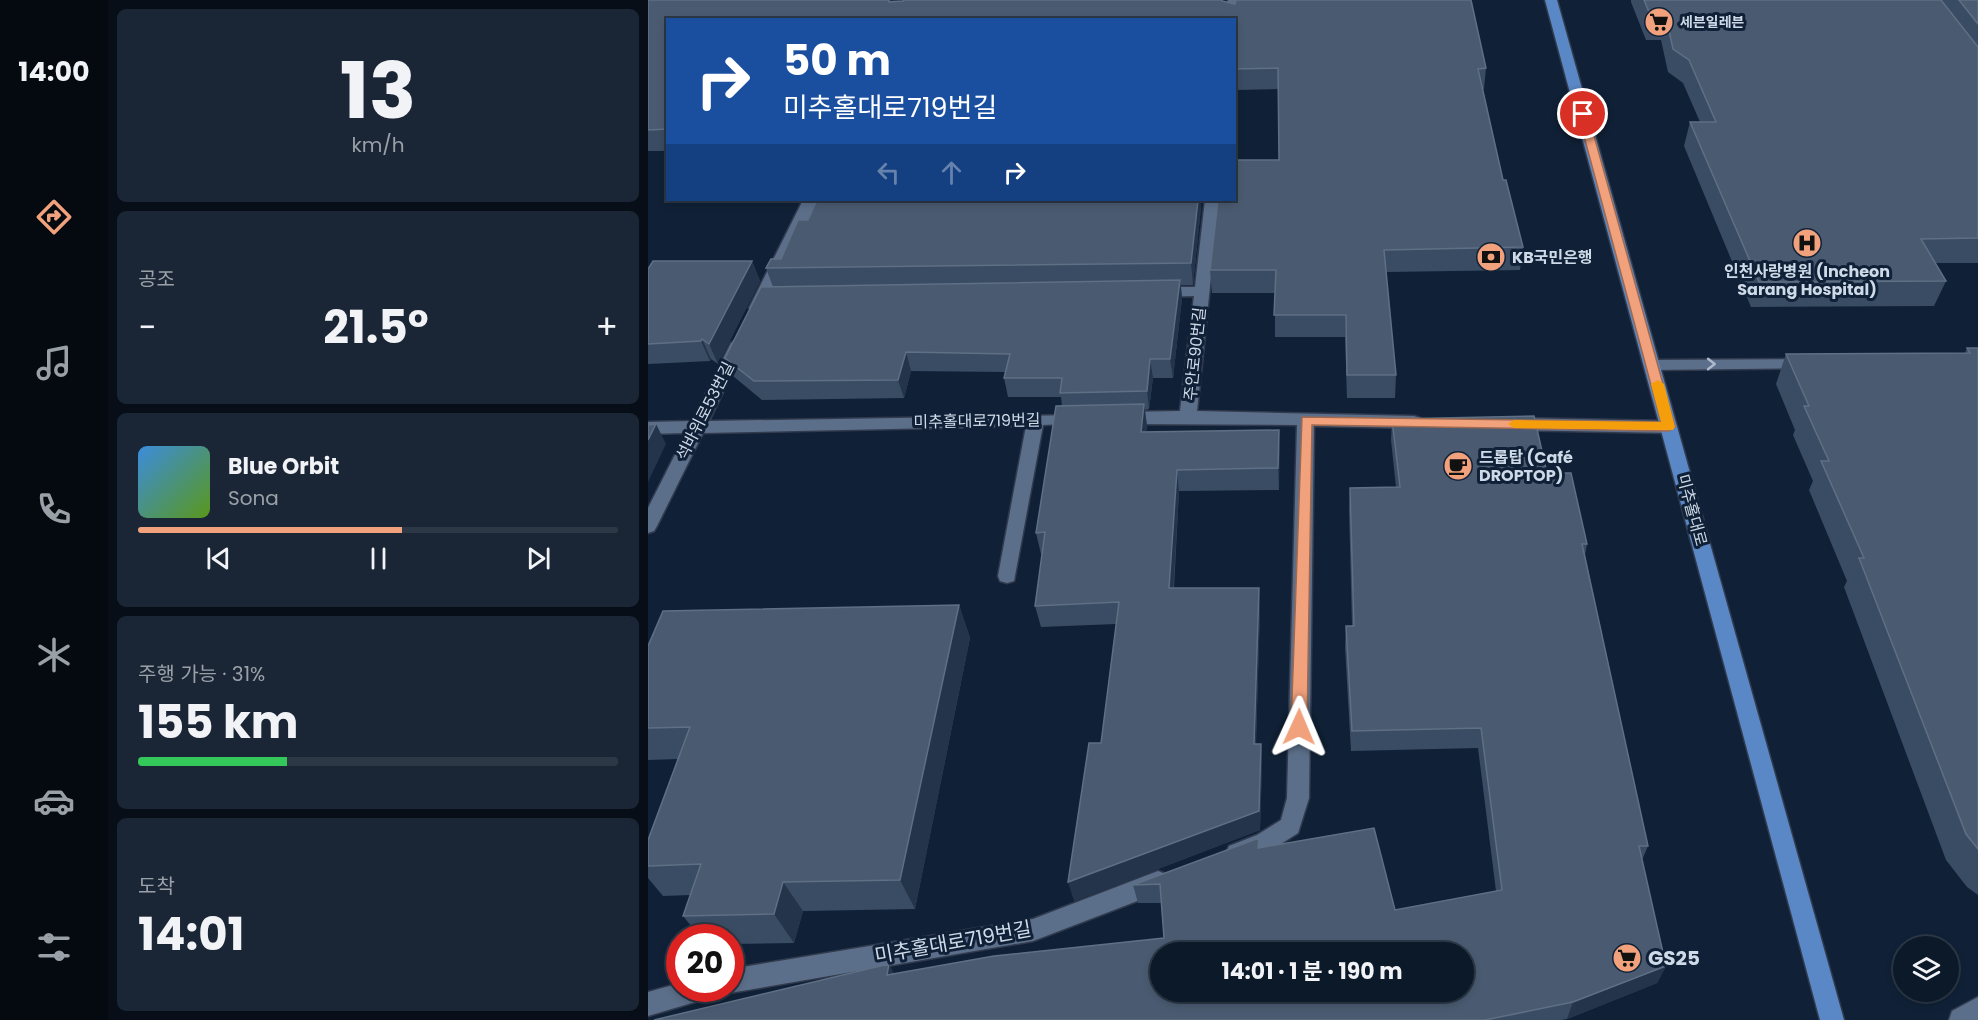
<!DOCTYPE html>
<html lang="ko">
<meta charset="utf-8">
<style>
:root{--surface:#0c1929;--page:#1a2635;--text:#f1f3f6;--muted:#9aa0a8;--line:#2c3846;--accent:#f1a17c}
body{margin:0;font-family:Poppins,"Noto Sans KR",sans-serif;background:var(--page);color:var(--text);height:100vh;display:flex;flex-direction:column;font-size:22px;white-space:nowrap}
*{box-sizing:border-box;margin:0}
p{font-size:20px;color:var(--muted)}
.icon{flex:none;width:33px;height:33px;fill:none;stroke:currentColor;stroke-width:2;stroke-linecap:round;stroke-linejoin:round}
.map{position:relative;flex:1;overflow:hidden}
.details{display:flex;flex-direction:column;gap:9px;padding:9px;background:#070e17;width:540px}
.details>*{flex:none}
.banner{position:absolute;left:18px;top:18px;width:570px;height:183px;border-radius:0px;box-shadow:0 3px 9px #0003,0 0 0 2px var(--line);background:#1a4fa0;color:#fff;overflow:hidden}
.tools{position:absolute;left:1245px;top:936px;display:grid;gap:12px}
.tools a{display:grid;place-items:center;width:66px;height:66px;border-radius:50%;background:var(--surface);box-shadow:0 3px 9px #0003,0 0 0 2px var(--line);font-size:30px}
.speed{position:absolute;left:18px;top:924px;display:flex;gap:12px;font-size:30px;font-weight:700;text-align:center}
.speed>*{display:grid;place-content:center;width:78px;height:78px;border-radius:50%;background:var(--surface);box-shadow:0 3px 9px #0003,0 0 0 2px var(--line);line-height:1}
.speed .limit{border:9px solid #d22;background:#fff;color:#111}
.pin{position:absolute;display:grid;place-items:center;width:51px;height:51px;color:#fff;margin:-26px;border:3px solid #fff;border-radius:50%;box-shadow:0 2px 6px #0007}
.me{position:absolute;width:66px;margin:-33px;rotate:1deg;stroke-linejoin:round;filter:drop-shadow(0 0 4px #0008)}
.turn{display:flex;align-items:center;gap:21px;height:126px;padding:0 18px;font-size:27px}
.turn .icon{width:78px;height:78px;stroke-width:2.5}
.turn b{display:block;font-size:42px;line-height:51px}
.lanes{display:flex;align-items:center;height:57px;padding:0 18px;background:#0003;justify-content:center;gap:30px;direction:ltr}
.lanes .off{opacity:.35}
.big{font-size:45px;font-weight:700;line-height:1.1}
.details .tile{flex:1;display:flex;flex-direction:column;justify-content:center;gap:9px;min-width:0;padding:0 21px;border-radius:9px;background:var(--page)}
.details .dial{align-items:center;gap:0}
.dial b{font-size:78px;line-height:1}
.song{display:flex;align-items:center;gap:18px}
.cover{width:72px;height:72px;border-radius:9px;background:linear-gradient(135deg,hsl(210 70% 55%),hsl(90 70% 35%))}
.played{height:6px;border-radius:3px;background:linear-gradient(90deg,var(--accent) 55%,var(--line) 55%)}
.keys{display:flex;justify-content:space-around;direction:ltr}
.heat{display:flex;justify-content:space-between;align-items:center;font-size:33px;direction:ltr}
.charge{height:9px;border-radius:4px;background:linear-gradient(90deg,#34c759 31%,var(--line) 0)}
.trip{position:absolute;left:502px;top:942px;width:324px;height:60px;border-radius:30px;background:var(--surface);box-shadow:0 3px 9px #0003,0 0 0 2px var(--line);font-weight:700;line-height:60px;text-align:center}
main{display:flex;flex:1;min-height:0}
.menu{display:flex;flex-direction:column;width:108px;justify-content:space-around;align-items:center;background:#050a10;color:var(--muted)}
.menu .icon{width:42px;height:42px}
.menu .on{color:var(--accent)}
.menu b{font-size:27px;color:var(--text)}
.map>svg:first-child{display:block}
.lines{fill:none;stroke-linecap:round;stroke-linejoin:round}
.minor-casing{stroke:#323b4e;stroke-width:3}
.major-casing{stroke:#323b4e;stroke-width:3}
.minor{fill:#5c6f8a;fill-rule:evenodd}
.major{fill:#5a88c6;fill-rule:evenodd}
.wall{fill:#3a4c63}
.shaded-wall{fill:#23344b}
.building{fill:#4a5b71;stroke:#5f6f84;stroke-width:1.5;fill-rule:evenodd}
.oneway{stroke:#acbacc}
.route{fill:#f1a17c;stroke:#9d6951;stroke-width:1.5}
.slow{fill:#f59e0b}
.labels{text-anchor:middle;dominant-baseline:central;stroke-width:6;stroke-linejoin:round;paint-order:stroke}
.far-poi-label{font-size:14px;font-weight:bold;fill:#cfdae9;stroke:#102137;text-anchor:start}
.poi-label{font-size:16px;font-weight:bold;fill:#cfdae9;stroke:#102137;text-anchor:start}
.street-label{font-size:16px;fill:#cfdae9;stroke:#102137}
.near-street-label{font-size:20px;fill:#cfdae9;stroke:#102137}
.near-poi-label{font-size:20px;font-weight:bold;fill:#cfdae9;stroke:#102137;text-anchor:start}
</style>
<main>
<nav class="menu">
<b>14:00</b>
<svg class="icon on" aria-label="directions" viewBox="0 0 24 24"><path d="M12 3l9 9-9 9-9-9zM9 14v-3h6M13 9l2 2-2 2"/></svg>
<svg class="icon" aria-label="music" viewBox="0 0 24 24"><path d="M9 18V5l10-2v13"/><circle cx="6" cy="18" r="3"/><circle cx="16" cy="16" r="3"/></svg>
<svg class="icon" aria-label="phone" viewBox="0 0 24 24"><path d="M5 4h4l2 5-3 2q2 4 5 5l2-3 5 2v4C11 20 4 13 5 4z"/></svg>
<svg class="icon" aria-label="climate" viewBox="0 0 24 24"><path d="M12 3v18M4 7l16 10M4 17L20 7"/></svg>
<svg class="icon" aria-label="car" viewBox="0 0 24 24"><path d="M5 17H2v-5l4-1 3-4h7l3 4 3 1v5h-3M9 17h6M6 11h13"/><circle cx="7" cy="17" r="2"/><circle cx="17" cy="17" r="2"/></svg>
<svg class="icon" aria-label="filters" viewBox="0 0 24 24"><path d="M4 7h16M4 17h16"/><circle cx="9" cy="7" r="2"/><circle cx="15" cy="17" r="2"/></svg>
</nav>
<section class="details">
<div class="tile dial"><b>13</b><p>km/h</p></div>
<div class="tile"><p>공조</p>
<div class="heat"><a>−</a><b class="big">21.5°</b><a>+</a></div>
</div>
<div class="tile">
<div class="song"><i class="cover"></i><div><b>Blue Orbit</b><p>Sona</p></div></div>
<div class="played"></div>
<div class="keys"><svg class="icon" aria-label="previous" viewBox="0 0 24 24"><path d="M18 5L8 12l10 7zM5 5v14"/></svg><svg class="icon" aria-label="pause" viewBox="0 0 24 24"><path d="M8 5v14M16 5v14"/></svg><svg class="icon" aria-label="next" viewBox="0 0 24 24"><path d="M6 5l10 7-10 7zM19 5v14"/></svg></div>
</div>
<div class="tile"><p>주행 가능 · 31%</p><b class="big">155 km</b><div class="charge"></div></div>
<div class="tile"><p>도착</p><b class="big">14:01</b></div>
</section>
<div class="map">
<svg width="1330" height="1020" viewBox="0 0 1330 1020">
<rect width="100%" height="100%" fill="#102137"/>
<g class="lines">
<!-- minor casing -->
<g class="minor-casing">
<path id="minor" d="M580 0H592L587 22 586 20H577Z
M155 200H169L117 308 109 313 104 311 101 308Z
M557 200H571L549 411 766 416 772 418 774 422 772 426 766 428 666 426 661 798 650 833 625 849 589 863 581 860 578 853 581 846 609 835 633 820 639 798 649 425 476 424 470 422 468 418 470 414 476 412 532 411 546 296 509 297 501 292 509 287H547Z
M91 338 99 343 61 421 436 415 438 419 436 423 395 425 366 581 359 583 352 581 350 576 378 426 55 433 9 526 6 531 0 533V508L38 433 0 434V422L44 421 83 343Z
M1159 359 1165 360 1167 364 1165 368 1004 370 998 369 996 365 998 361 1004 360Z
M866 418 1021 421 1027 423 1029 427 1027 431 1021 433 866 430 860 428 858 424 860 420Z
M510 871 518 874 522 882 518 890 385 941 82 993 73 988H82V969L385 919Z
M32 983V988H67L64 997 0 1016V992Z
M1330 997V1020H1301L1304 1011Z"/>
</g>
<!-- major casing -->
<g class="major-casing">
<path id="major" d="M897 0H909L1196 1020H1172Z"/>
</g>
<!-- minor -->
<use href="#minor" class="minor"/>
<!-- major -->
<use href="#major" class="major"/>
</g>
<!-- wall -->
<path class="wall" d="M0 0H255V1L578 2 838 68 836 89H835L855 180 875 247 872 270 738 272 748 375 747 398H699L697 337H627V293H564L562 270 631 160 630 89 586 90V20H20V151H0Z
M983 0H1330V263H1287L1298 281 1286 306 1103 307 1036 146 1042 122H1052L1035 83 1020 72 1013 40H998L983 2Z
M553 207 545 285H533L534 298 525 378H505L501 409 497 410 499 426 498 432 631 430V490L531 491 526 588 612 610 608 744H613L614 764 612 830 426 901 453 743 468 624 393 627 387 606 394 554H393L388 533 414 406 413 397H360L356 378 357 372 263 371 256 398 114 400 85 376 77 358 125 287 118 268 133 259 160 220Z
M104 261 112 281 70 364 63 359 62 361 0 364V269Z
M1319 348H1330V895L1319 887 1298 860 1196 587 1199 581 1161 490 1165 481 1145 435 1147 430 1128 384 1138 354 1317 353Z
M744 419 899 473 939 544 937 555 1000 846 994 860 1018 966 1009 983 919 1019 913 1020H6L247 974 516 938 513 903H490L485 885 611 848 747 910 848 891 830 748 703 751 697 647 698 626H704L701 509 702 488 748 487 743 440Z
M311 605 322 638 267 909 155 911 146 943 82 944V938H53L35 916 42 895 15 896 0 878V840L30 759 0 760V646Z"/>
<!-- shaded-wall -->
<path class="shaded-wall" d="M241 0H255L247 20 241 2Z
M550 200H553V207L545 285 543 263Z
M104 261 112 281 70 364 61 344Z
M532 280 534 298 525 378 522 359Z
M54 339 63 359 62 361 53 341Z
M258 352 263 371 256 398 250 380Z
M502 359 505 378 501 409 499 391Z
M496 404 499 426 496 454 493 432Z
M8 424 18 444 0 482V440Z
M631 430 632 452 631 490 630 468Z
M529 470 531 491 524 610 521 588Z
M611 588 612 610 607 764 606 744Z
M311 605 322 638 267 909 252 880Z
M613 744 614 764 612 830 426 901 420 882Z
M135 882 155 911 146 943 126 914Z
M241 964 251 982 239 975Z
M1018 966 1009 983 919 1019 925 1002Z"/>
<!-- building -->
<path class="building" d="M0 0H241V2L255 1 256 0H574V1L587 4 588 0H823L838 68 830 69 855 180H858L875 247 736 250 748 375H699L698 315H626L628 270H562L570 200H586V160H631L630 68 586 69V20H20V129L0 130Z
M996 0H1293L1330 47V238L1273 239 1298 281 1111 282 1042 122H1068L1041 60 1025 49 1018 17H1003Z
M1311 0H1330V24Z
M169 200H550L543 263 118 268 123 259H133L150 220H160Z
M5 261H104L61 344 54 339 53 341 0 344V269Z
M532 280 522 359H502L499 391 412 393 414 378H356L362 354 258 352 250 380 106 381 77 358 113 287Z
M1319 348H1330V849L1318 834 1211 558H1216L1173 461H1181L1156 406H1161L1138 354 1322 353Z
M496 404 493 432 631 430 630 468 529 470 521 588H611L606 744H613L611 811 420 882 441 743H453L471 602 387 606 397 532 388 533 408 406Z
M886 416 899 473H923L939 544H934L1000 846H991L1018 966 925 1002 837 1020H6L241 964 239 975 346 956 516 938 512 884 485 885 611 838 610 848 726 828 747 910 854 890 833 728 704 731 698 626H706L702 488 752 487 744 419ZM513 952H816V992H513Z
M8 424 0 440V425Z
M311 605 252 880 135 882 126 914 35 916 53 864 0 866V840L42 727 0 728V646L15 611Z"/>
<!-- one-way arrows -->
<defs><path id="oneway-chevron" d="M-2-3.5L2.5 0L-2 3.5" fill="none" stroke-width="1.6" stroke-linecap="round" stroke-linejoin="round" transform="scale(1.5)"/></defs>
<use class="oneway" href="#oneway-chevron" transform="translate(1063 364)"/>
<!-- route -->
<path class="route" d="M932 112 940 114 1027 427 1021 431 664 425 659 727 657 732 651 734 646 732 643 727 654 417 1013 422 930 114Z"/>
<!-- slow -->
<path class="slow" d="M1010 380 1016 384 1027 427 1025 430 866 428 860 424 866 420 1013 422 1003 384Z"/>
<!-- icons -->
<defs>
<g id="supermarket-disc" transform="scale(1.5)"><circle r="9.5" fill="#f1a17c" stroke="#102137"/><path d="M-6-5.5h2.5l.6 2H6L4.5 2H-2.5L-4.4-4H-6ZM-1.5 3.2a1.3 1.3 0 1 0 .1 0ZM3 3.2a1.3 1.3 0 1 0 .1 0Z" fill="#111"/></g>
<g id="hospital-disc" transform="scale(1.5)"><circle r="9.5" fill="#f1a17c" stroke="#102137"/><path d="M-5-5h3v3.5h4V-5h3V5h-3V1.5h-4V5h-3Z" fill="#111"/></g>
<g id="bank-disc" transform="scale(1.5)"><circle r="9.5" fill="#f1a17c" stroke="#102137"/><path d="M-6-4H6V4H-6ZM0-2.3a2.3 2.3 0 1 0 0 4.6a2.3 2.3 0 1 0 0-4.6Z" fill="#111"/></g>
<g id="cafe-disc" transform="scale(1.5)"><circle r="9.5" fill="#f1a17c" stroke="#102137"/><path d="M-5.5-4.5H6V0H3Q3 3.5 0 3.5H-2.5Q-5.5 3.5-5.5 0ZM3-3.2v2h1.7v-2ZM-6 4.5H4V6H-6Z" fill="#111"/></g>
</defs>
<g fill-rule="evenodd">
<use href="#supermarket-disc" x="1011" y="22"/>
<use href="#hospital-disc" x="1159" y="243"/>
<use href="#bank-disc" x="843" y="257"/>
<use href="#cafe-disc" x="810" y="466"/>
<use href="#supermarket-disc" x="979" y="958"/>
</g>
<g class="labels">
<!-- far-poi labels -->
<g class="far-poi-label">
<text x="1032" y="22">세븐일레븐</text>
</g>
<!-- poi labels -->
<g class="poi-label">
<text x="864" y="257">KB국민은행</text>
<text x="1159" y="271" text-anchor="middle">인천사랑병원 (Incheon<tspan x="1159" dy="18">Sarang Hospital)</tspan></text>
<text x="831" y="457">드롭탑 (Café<tspan x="831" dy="18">DROPTOP)</tspan></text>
</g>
<!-- street labels -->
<g class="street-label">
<text transform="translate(547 354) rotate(-84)">주안로90번길</text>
<text transform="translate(57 411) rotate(-63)">석바위로53번길</text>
<text transform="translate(329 421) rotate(-1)">미추홀대로719번길</text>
<text transform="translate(1044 510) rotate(75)">미추홀대로</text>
</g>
<!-- near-street labels -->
<g class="near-street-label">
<text transform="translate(305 942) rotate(-10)">미추홀대로719번길</text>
</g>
<!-- near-poi labels -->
<g class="near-poi-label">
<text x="1000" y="958">GS25</text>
</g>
</g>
</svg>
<div class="tools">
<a><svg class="icon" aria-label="layers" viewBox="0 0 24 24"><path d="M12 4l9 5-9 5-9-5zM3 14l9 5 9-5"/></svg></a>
</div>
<div class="speed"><div class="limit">20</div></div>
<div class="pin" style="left:935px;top:114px;background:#d93025"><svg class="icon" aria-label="arrive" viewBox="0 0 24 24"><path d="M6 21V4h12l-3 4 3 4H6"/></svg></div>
<svg class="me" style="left:651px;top:727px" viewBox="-20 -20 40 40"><path d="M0-17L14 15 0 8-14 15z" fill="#f1a17c" stroke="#fff" stroke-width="4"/></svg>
<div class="trip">14:01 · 1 분 · 190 m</div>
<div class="banner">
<div class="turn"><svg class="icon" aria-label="right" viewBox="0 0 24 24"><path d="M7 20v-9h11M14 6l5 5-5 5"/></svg><div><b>50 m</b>미추홀대로719번길</div></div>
<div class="lanes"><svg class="icon off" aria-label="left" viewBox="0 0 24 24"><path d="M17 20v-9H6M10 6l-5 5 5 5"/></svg><svg class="icon off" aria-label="ahead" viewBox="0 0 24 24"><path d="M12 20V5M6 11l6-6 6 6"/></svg><svg class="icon" aria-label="right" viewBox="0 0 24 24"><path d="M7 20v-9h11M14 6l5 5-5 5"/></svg></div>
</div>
</div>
</main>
